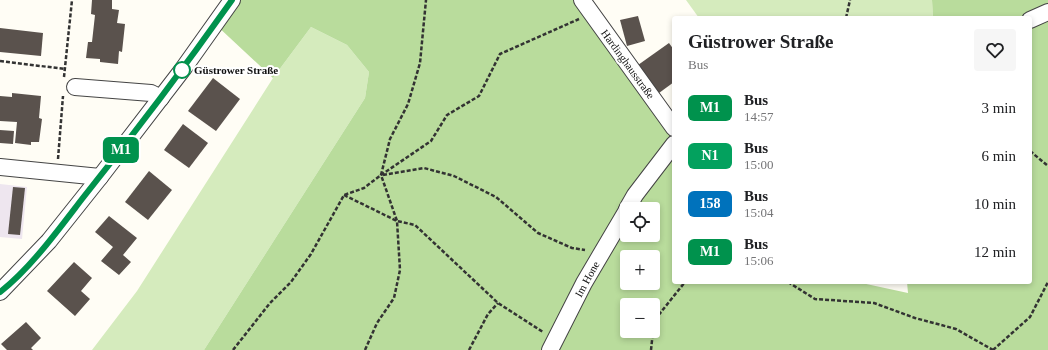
<!DOCTYPE html>
<html lang="en">
<head>
<meta charset="utf-8">
<style>
  body { margin:0; font-family:"Times New Roman",serif; background:#f6f6f6; color:#202124; height:100vh; display:flex; flex-direction:column; font-size:15px; white-space:nowrap }
  * { box-sizing:border-box; margin:0 }
  p { font-size:13px; color:#757577 }
  .icon { flex:none; width:22px; height:22px; fill:none; stroke:currentColor; stroke-width:2; stroke-linecap:round; stroke-linejoin:round }
  .map { position:relative; flex:1; overflow:hidden }
  .panel { position:absolute; left:672px; top:16px; width:360px; height:268px; display:flex; flex-direction:column; background:#fff; border-radius:4px; box-shadow:0 2px 6px #0003 }
  .panel>* { flex:none }
  .badge { padding:0 8px; border-radius:6px; font-size:14px; line-height:26px }
  .fabs { position:absolute; left:620px; top:202px; display:grid; gap:8px }
  .fabs a { display:grid; place-items:center; width:40px; height:40px; border-radius:4px; background:#fff; box-shadow:0 2px 6px #0003; font-size:20px }
  .map>.badge { position:absolute; translate:-50% -50%; box-shadow:0 0 0 2px #fff }
  .round { display:grid; place-items:center; flex:none; width:42px; height:42px; border-radius:4px; background:#f6f6f6 }
  .head { display:flex; align-items:center; justify-content:space-between; height:68px; padding:0 16px }
  h1 { font-size:19px; font-weight:600; line-height:30px }
  ul { padding:0; list-style:none }
  li { display:flex; align-items:center; gap:12px; height:48px; padding:0 16px }
  li div { flex:1 }
  li b { display:block; font-size:15px }
  li em { font-style:normal }
  li .badge { min-width:44px; font-weight:700; text-align:center }
  .map>svg:first-child { display:block }
  .industrial { fill:#eee6ef }
  .green { fill:#d5ebbd }
  .forest { fill:#b9dc9c; fill-rule:evenodd }
  .building { fill:#5a524d }
  .lines { fill:none; stroke-linecap:round; stroke-linejoin:round }
  .minor-casing { stroke:#444; stroke-width:18 }
  .path { stroke:#333; stroke-width:2.5; stroke-dasharray:4 2; stroke-linecap:butt }
  .minor { stroke:#fff; stroke-width:16 }
  .line-casing { stroke:#fff; stroke-width:9 }
  .line { stroke:#00924d; stroke-width:6 }
  .stop-dot { fill:#fff; stroke:#00924d; stroke-width:2 }
  .labels { text-anchor:middle; stroke-width:4; stroke-linejoin:round; paint-order:stroke }
  .street-label { font-size:11px; fill:#111; stroke:#fff }
  .stop-label { font-size:11px; font-weight:bold; fill:#111; stroke:#fff; text-anchor:start }
</style>
</head>
<body>
<div class="map">
<svg width="1048" height="350" viewBox="0 0 1048 350">
  <rect width="100%" height="100%" fill="#fffdf5"/>
  <polygon class="industrial" points="0,184 27,187 22,239 0,237"/>
  <g class="green">
    <polygon points="686,0 932,0 933,18 699,18"/>
    <polygon points="311,27 347,45 369,72 365,98 204,350 92,350 137,291 273,78"/>
  </g>
  <path class="forest" d="M 232,0 L 582,0 L 674,130 L 674,282 L 857,282 L 908,293 L 907,282 L 1030,282 L 1030,18 L 933,18 L 932,0 L 1048,0 L 1048,350 L 204,350 L 365,98 L 369,72 L 347,45 L 311,27 L 273,78 L 215,24 ZM 627,209 L 653,209 L 653,235 L 627,235 ZM 627,257 L 653,257 L 653,283 L 627,283 ZM 627,305 L 653,305 L 653,331 L 627,331 Z"/>
  <g class="building">
    <polygon points="92,0 112,0 112,9 119,10 117,23 125,24 122,52 119,51 118,64 100,62 100,59 86,58 88,42 92,42 95,15 91,14"/>
    <polygon points="638,16 645,41 627,46 620,20"/>
    <polygon points="0,28 43,33 41,56 0,52"/>
    <polygon points="669,43 674,50 674,82 659,93 638,65"/>
    <polygon points="213,78 240,99 216,131 188,111"/>
    <polygon points="12,93 41,96 39,118 42,119 39,142 31,142 31,145 15,143 17,122 0,121 0,96 12,97"/>
    <polygon points="183,124 208,143 189,168 164,150"/>
    <polygon points="0,130 14,131 13,144 0,143"/>
    <polygon points="149,171 172,190 148,220 125,202"/>
    <polygon points="13,187 25,188 20,235 8,234"/>
    <polygon points="109,216 137,238 123,255 131,262 119,275 101,261 113,247 95,232"/>
    <polygon points="74,262 92,278 81,291 90,299 75,316 47,291"/>
    <polygon points="26,322 41,338 31,348 33,350 7,350 1,344"/>
  </g>
  <g class="lines">
    <g class="minor-casing">
      <g id="minor">
        <polyline points="582,0 674,128"/>
        <polyline points="1030,20 1048,12"/>
        <polyline points="75,87 151,93 161,98"/>
        <polyline points="0,167 100,177"/>
        <polyline points="627,209 635,195 674,144"/>
        <polyline points="0,292 49,241 100,177 183,69 232,0"/>
        <polyline points="550,350 584,283 627,210"/>
      </g>
    </g>
    <g class="path">
      <polyline points="846,18 850,0"/>
      <polyline points="0,61 65,69"/>
      <polyline points="64,77 72,0"/>
      <polyline points="1030,151 1048,166"/>
      <polyline points="58,159 63,96"/>
      <polyline points="383,175 424,168 454,176 496,197 538,233 572,248 585,250"/>
      <polyline points="344,195 397,221 415,225 498,303 543,332"/>
      <polyline points="788,282 815,299 874,303 915,318 956,329 993,350"/>
      <polyline points="653,325 653,322 685,282"/>
      <polyline points="233,350 270,303 291,282 311,254 344,195 364,188 381,175 390,139 408,104 420,63 426,0"/>
      <polyline points="365,350 377,323 394,298 400,270 397,221 381,175 431,141 447,115 479,96 500,54 579,19"/>
      <polyline points="469,350 488,314 498,303"/>
      <polyline points="651,350 653,331"/>
      <polyline points="993,350 1030,317 1048,282"/>
    </g>
    <use href="#minor" class="minor"/>
  </g>
  <g class="lines">
    <g class="line-casing">
      <path id="line" d="M 0,292 C 30,269 59,229 82,199 C 134,134 184,68 232,0"/>
    </g>
    <use href="#line" class="line"/>
  </g>
  <circle class="stop-dot" cx="182" cy="70" r="8"/>
  <g class="labels">
    <g class="street-label">
      <text transform="translate(628 64) rotate(54)" y="4">Hardinghausstraße</text>
      <text transform="translate(587 279) rotate(-61)" y="4">Im Hone</text>
    </g>
    <g class="stop-label">
      <text x="194" y="74">Güstrower Straße</text>
    </g>
  </g>
</svg>
<div class="fabs">
<a><svg class="icon" aria-label="locate" viewBox="0 0 24 24"><circle cx="12" cy="12" r="6"/><path d="M12 2v4M12 18v4M2 12h4M18 12h4"/></svg></a>
<a>+</a>
<a>−</a>
</div>
<b class="badge" style="left:121px;top:150px;background:#00924d;color:#fff">M1</b>
<section class="panel">
<div class="head"><div><h1>Güstrower Straße</h1><p>Bus</p></div><a class="round"><svg class="icon" aria-label="heart" viewBox="0 0 24 24"><path d="M12 20l-8-8c-3-5 5-10 8-4 3-6 11-1 8 4z"/></svg></a></div>
<ul>
<li><span class="badge" style="background:#00924d;color:#fff">M1</span><div><b>Bus</b><p>14:57</p></div><em>3 min</em></li>
<li><span class="badge" style="background:#03a15e;color:#fff">N1</span><div><b>Bus</b><p>15:00</p></div><em>6 min</em></li>
<li><span class="badge" style="background:#0072bc;color:#fff">158</span><div><b>Bus</b><p>15:04</p></div><em>10 min</em></li>
<li><span class="badge" style="background:#00924d;color:#fff">M1</span><div><b>Bus</b><p>15:06</p></div><em>12 min</em></li>
</ul>
</section>
</div>
</body>
</html>
